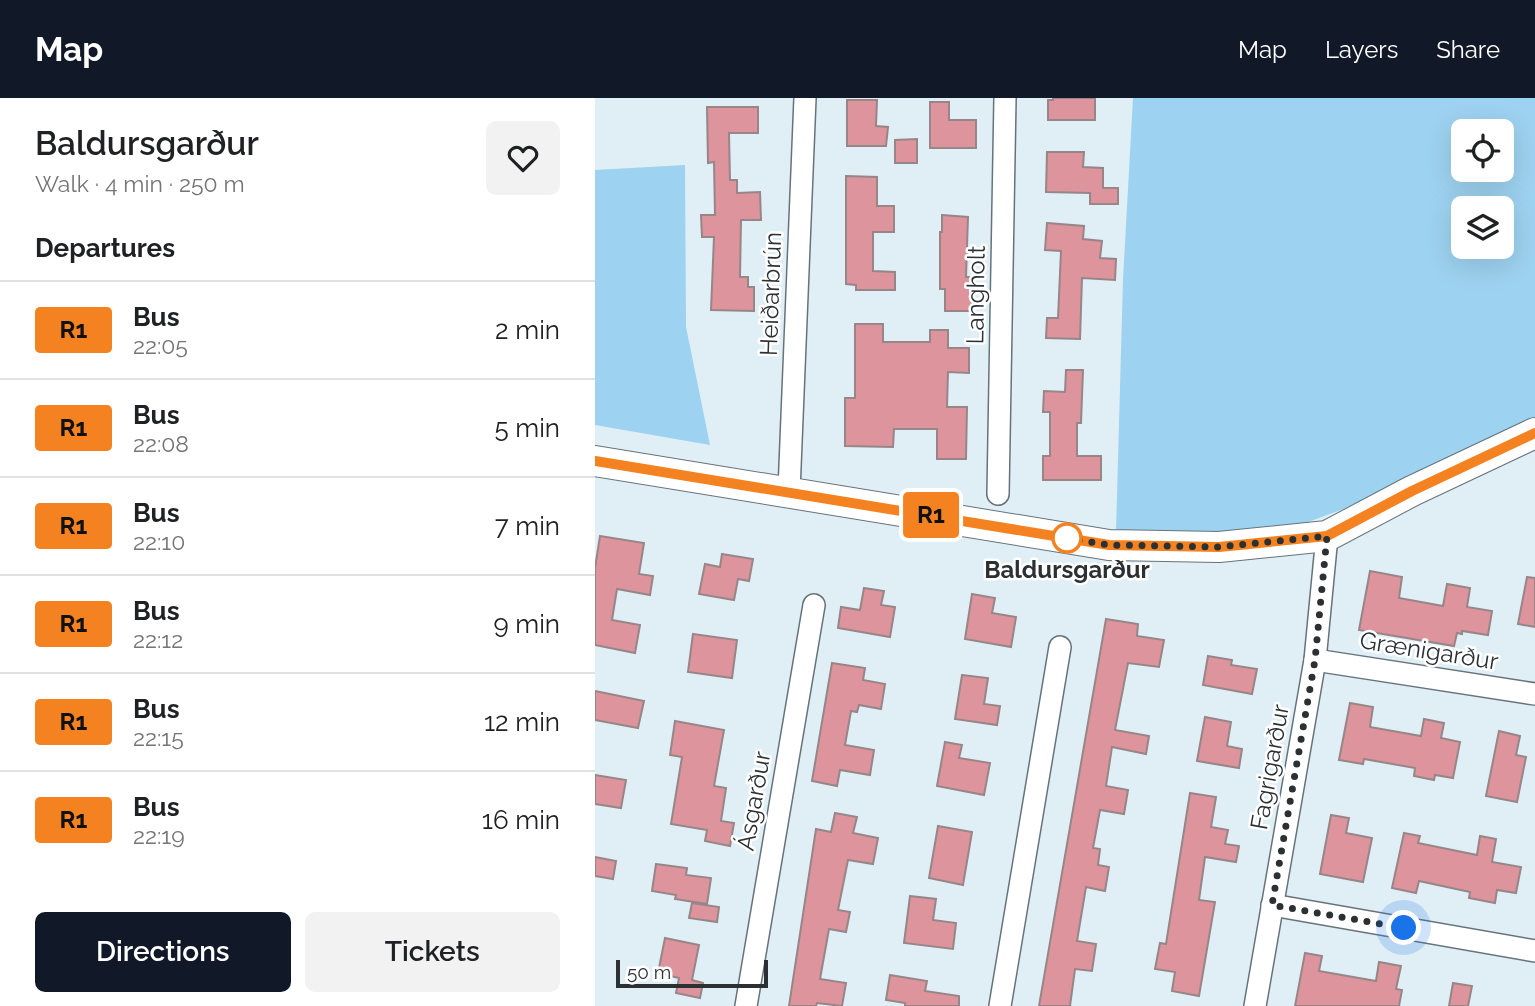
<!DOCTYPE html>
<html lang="en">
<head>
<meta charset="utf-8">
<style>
  body { margin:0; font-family:Raleway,sans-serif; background:#f2f2f2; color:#202124; height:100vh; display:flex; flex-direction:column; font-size:26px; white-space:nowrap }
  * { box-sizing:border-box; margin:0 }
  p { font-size:23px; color:#757577 }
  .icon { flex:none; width:38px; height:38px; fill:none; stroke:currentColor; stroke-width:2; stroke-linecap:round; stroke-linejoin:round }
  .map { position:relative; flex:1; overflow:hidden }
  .details { display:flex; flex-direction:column; background:#fff; width:595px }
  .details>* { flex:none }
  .badge { padding:0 14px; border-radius:5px; font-size:24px; line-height:46px }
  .controls { position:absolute; left:856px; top:21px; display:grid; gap:14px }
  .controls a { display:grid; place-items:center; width:63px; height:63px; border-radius:10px; background:#fff; box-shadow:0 7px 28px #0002; font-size:35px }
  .scale { position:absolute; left:21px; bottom:18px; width:152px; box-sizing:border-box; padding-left:7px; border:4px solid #2b3033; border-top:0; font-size:19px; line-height:24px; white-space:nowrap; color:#2b3033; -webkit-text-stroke:5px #fff; paint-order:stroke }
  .you { position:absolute; width:35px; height:35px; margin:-18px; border:5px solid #fff; border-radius:50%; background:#1a73e8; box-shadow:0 0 0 10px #1a73e833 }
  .map>.badge { position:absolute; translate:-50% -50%; box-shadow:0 0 0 4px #fff }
  h2 { padding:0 35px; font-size:26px; line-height:63px }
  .round { display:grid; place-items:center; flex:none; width:74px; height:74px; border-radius:10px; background:#f2f2f2 }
  .overview { display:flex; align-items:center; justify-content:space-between; height:119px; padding:0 35px }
  h1 { font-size:33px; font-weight:600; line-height:52px }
  .cta { display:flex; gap:14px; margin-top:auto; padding:14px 35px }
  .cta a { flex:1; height:80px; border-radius:10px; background:#111827; color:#fff; font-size:28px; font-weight:600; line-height:80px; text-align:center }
  .cta a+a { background:#f2f2f2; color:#202124 }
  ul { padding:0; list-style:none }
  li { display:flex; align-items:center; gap:21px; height:98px; padding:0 35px; border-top:2px solid #e0e0e0 }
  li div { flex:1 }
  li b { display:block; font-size:26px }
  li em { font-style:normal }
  li .badge { min-width:77px; font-weight:700; text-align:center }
  header { display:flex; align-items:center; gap:42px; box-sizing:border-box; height:98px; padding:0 35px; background:#111827; color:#fff }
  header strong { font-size:33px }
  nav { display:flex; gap:38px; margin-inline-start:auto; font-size:24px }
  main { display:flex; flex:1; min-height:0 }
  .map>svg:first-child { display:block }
  .green { fill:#9dd2f0; fill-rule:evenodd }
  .building { fill:#dd949d; stroke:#968688; stroke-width:2 }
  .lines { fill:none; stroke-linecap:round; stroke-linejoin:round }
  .street-casing { stroke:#66737a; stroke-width:24 }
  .secondary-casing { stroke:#66737a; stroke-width:32 }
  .street { stroke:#fff; stroke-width:21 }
  .secondary { stroke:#fff; stroke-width:30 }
  .line-casing { stroke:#fff; stroke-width:16 }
  .line { stroke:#f58220; stroke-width:10 }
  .walk { stroke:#2b3033; stroke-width:7; stroke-dasharray:0 12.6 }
  .stop-dot { fill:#fff; stroke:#f58220; stroke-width:3.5 }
  .labels { text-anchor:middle; stroke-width:5; stroke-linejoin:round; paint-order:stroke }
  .street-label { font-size:24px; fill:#2b3033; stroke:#fff }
  .stop-label { font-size:24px; font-weight:bold; fill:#2b3033; stroke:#fff }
</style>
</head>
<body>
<header>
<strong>Map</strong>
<nav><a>Map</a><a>Layers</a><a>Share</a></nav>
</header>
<main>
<section class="details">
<div class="overview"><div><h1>Baldursgarður</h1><p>Walk · 4 min · 250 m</p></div><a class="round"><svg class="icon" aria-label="heart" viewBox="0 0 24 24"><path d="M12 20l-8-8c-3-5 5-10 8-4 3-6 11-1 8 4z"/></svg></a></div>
<h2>Departures</h2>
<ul>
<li><span class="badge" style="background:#f58220;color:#111">R1</span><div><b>Bus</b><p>22:05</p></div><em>2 min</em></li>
<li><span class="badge" style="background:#f58220;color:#111">R1</span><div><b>Bus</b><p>22:08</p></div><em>5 min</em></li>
<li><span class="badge" style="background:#f58220;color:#111">R1</span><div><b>Bus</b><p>22:10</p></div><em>7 min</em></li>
<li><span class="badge" style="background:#f58220;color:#111">R1</span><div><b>Bus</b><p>22:12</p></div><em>9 min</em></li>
<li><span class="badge" style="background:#f58220;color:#111">R1</span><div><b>Bus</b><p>22:15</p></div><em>12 min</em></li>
<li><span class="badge" style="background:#f58220;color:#111">R1</span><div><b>Bus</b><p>22:19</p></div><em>16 min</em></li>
</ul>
<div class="cta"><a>Directions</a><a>Tickets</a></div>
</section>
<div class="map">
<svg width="940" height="908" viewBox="0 0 940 908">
  <rect width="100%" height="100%" fill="#e0eef6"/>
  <g class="green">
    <path d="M 538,0 L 940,0 L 940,321 L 754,409 L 683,435 L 521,434 L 528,182 ZM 868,33 L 906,33 L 906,72 L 868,72 ZM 868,110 L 906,110 L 906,149 L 868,149 Z"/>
    <polygon points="90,67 91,229 115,347 0,327 0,72"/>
  </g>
  <g class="building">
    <polygon points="458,0 500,0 500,22 453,22 453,2 458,2"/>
    <polygon points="252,2 282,2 281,28 293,29 291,48 252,48"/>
    <polygon points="335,4 354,4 354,22 381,22 381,50 335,50"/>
    <polygon points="112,9 163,9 163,35 134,35 135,82 142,82 142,95 165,94 166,122 146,122 145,179 153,179 153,189 159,189 159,213 116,212 119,139 107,139 106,117 120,117 119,64 113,65"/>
    <polygon points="322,41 322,65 300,65 300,42"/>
    <polygon points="452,54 489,54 488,69 508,70 508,90 523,90 523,106 495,106 495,95 451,94"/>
    <polygon points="251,78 282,79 282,108 299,108 299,134 278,134 278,173 300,174 300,192 261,192 261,187 251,186"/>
    <polygon points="347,117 373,119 371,179 379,179 379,213 350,213 350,191 345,191 345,134 347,134"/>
    <polygon points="452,125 489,128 488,141 507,143 505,160 521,161 520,182 487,180 485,241 451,240 452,220 463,220 466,153 450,152"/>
    <polygon points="260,226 288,226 288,244 335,244 335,232 353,232 353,250 374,250 374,275 353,274 352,309 372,309 371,361 342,361 342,331 299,331 298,349 250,348 250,300 260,300"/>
    <polygon points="471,272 488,272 486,325 482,325 482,358 506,358 506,382 448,382 448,358 455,358 455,314 448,314 449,293 470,294"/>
    <polygon points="5,438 49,445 44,476 58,478 55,497 22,491 17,522 45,527 40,555 0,547 0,470"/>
    <polygon points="127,456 158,461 154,483 143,481 139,502 104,496 110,466 125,469"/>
    <polygon points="775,473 807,479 804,500 848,508 852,486 875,490 872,509 897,513 893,537 867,533 867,536 862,535 859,548 764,532"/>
    <polygon points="932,479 940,480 940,529 923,526"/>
    <polygon points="269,490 289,493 286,507 300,509 295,539 243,530 246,509 265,512"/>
    <polygon points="377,496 400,500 397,515 421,519 416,549 370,541"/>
    <polygon points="511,521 543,526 542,538 569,542 564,569 533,565 520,632 554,638 551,656 517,649 511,688 533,692 529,716 505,712 498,750 505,751 503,767 514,769 510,793 491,789 482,843 501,846 497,873 480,871 475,908 444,908"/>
    <polygon points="98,536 142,542 137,580 93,574"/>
    <polygon points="613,558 637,562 636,567 662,571 657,596 608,587"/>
    <polygon points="237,565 270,570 268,582 290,586 286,611 264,607 262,614 256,613 250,647 279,652 275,677 245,672 242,688 217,683"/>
    <polygon points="367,577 393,580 389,606 405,608 402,627 360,621"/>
    <polygon points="0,593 49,603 43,630 0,622"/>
    <polygon points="755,605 778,609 775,629 826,638 829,621 849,625 846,640 865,644 858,680 840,677 839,682 819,678 820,670 769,661 768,666 744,662"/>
    <polygon points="610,619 636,624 632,648 647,651 644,670 602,663"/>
    <polygon points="80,623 129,632 119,688 131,690 126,723 139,725 135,748 110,743 112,732 76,726 87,659 75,657"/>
    <polygon points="904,633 925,638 921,657 931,659 922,704 891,698"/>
    <polygon points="350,644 367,647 364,660 395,665 389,697 342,688"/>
    <polygon points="0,677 31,682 26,710 0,706"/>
    <polygon points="595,695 621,699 616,729 633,732 630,746 644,748 641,764 610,759 604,802 620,804 604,898 577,893 580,874 560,871 565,845 571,846"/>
    <polygon points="240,715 262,719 258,735 283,740 278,766 253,762 243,812 255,814 251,834 234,831 225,881 251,885 247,908 222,905 221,908 194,908 221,731 236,734"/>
    <polygon points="736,717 754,720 751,735 777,740 768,784 725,776"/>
    <polygon points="343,728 377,734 368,787 334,780"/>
    <polygon points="809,735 825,738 823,745 882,757 885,738 901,741 897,764 926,769 921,795 902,792 900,805 874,800 875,794 824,783 821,795 797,790"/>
    <polygon points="0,759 21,763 18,781 0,778"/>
    <polygon points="61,766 92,770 91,777 116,780 112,806 80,801 81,797 57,793"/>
    <polygon points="315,798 341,801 338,822 361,825 358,851 309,845"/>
    <polygon points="97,805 124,809 122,824 94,820"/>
    <polygon points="70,840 104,847 97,882 108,885 105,900 81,895 84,880 63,875"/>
    <polygon points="710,855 727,858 724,873 781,883 784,864 806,868 801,891 807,892 804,908 700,908"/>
    <polygon points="295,877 332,883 330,893 364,898 364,908 310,908 310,905 291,902"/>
    <polygon points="858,885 877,888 873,908 854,908"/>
  </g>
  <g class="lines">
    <g class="street-casing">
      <g id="street">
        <polyline points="194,393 210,0"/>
        <polyline points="403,396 410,0"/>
        <polyline points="720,562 940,596"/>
        <polyline points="677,807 940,853"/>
        <polyline points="151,908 219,507"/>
        <polyline points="405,908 465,549"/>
        <polyline points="660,908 720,562 732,438"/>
      </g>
    </g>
    <g class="secondary-casing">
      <polyline id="secondary" points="0,363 514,447 624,449 732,438 817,393 940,335"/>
    </g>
    <use href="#street" class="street"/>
    <use href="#secondary" class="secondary"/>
  </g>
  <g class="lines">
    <g class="line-casing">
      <polyline id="line" points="0,363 514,447 624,449 732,438 817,393 940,335"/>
    </g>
    <use href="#line" class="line"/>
    <polyline class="walk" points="472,440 514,447 624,449 732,438 720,562 677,807 809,830"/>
  </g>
  <circle class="stop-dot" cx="472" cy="440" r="14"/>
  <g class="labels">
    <g class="street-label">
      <text transform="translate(176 196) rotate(-88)" y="8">Heiðarbrún</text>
      <text transform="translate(381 197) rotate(-89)" y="8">Langholt</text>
      <text transform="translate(834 553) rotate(9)" y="8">Grænigarður</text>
      <text transform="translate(675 669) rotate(-80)" y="8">Fagrigarður</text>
      <text transform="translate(159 703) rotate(-80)" y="8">Ásgarður</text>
    </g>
    <g class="stop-label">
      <text x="472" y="480">Baldursgarður</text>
    </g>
  </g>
</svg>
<div class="controls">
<a><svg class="icon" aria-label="locate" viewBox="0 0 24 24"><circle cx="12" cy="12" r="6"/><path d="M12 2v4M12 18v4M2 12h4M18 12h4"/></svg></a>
<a><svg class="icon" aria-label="layers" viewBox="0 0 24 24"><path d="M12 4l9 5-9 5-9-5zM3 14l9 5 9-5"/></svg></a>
</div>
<div class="scale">50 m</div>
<div class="you" style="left:809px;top:830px"></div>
<b class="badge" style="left:336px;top:417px;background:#f58220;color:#111">R1</b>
</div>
</main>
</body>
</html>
